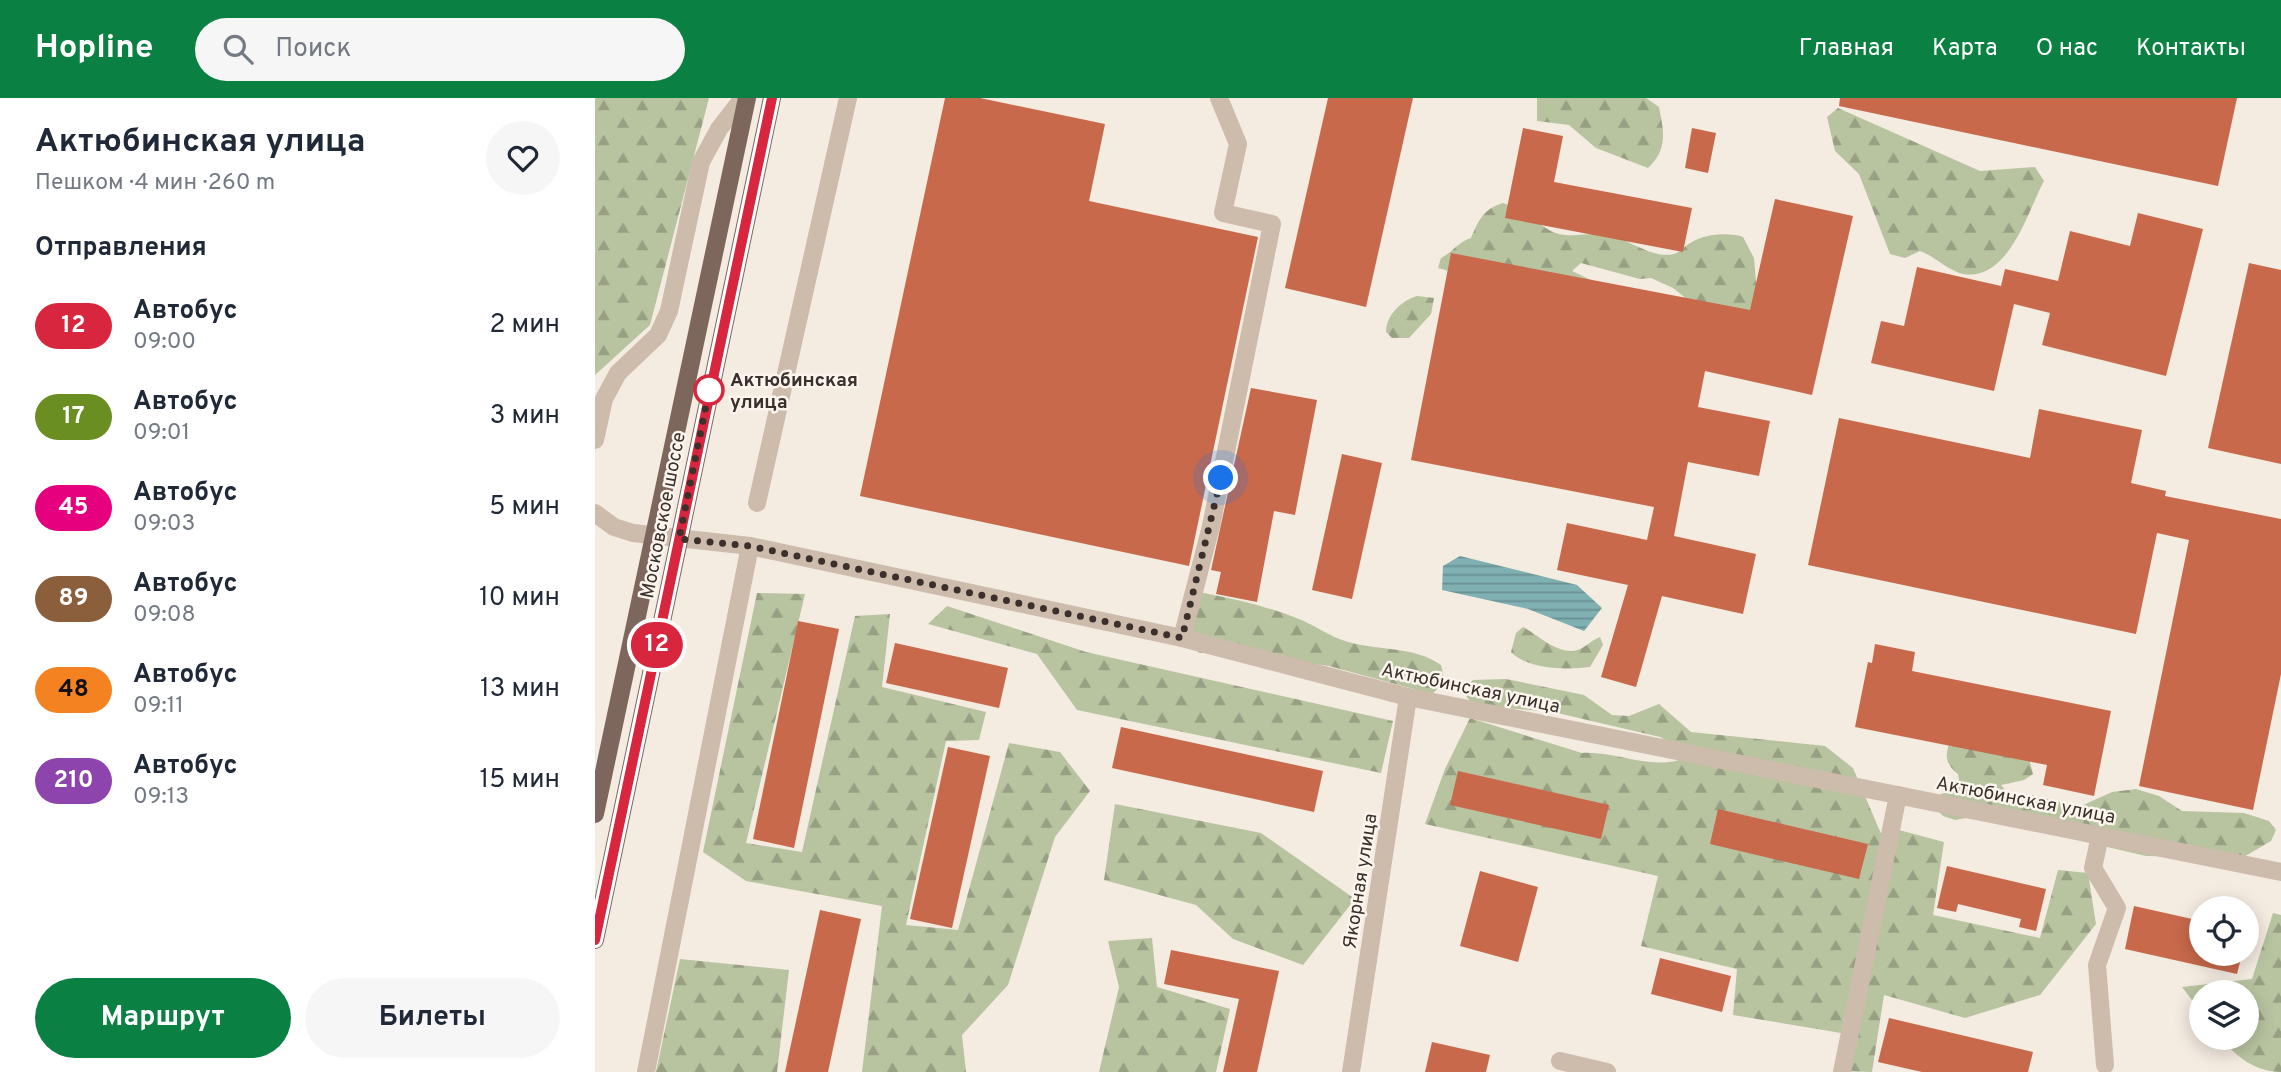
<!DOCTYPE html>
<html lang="ru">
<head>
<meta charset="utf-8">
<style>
  body { margin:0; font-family:Overpass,sans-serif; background:#f6f6f7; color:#1f2937; height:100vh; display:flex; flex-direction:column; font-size:26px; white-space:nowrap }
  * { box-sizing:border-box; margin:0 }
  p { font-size:23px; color:#747a83 }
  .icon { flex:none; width:38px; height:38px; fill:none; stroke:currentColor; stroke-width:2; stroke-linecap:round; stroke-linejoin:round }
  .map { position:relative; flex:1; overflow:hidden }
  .sheet { display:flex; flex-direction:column; background:#fff; width:595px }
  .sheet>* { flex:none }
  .badge { padding:0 14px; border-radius:23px; font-size:24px; line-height:46px }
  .buttons { position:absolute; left:1594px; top:798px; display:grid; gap:14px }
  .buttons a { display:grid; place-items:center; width:70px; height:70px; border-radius:50%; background:#fff; box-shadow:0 4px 18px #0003; font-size:35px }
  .you { position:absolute; width:35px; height:35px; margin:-18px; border:5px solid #fff; border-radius:50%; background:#1a73e8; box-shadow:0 0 0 10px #1a73e833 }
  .map>.badge { position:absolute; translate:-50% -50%; box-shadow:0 0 0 4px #fff }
  h2 { padding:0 35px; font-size:26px; line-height:63px }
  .round { display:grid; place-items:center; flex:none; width:74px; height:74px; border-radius:37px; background:#f6f6f7 }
  .summary { display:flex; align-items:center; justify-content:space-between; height:119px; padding:0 35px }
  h1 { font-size:33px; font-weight:700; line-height:52px }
  .cta { display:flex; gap:14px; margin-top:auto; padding:14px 35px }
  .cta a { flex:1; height:80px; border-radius:42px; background:#0b8043; color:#fff; font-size:28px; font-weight:700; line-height:80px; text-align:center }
  .cta a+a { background:#f6f6f7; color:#1f2937 }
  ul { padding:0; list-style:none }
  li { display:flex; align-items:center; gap:21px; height:91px; padding:0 35px }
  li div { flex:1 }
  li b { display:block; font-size:26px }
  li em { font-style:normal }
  li .badge { min-width:77px; font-weight:700; text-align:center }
  header { display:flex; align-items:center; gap:42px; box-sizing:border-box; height:98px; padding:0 35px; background:#0b8043; color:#fff }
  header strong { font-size:33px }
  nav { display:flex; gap:38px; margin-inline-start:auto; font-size:24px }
  .search { width:490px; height:63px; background:#f6f6f7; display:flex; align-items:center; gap:18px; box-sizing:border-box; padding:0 24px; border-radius:38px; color:#747a83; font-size:26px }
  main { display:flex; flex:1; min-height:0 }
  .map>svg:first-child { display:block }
  .forest { fill:url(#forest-firs) }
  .water { fill:url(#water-rules) }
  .building { fill:#c8694b }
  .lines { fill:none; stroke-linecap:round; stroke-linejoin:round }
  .minor { stroke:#cdbbac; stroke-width:18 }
  .major { stroke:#7d675c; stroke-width:18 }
  .line-casing { stroke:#fff; stroke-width:16 }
  .line { stroke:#d7263d; stroke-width:10 }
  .walk { stroke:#3b302b; stroke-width:7; stroke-dasharray:0 12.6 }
  .stop-dot { fill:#fff; stroke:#d7263d; stroke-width:3.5 }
  .labels { text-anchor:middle; stroke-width:5; stroke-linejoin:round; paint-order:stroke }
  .stop-label { font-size:19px; font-weight:bold; fill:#3b302b; stroke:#fbf5ee; text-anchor:start }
  .street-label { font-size:19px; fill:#3b302b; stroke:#fbf5ee }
</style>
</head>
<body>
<header>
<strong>Hopline</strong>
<div class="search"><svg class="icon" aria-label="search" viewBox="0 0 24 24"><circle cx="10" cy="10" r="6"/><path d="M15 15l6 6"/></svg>Поиск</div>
<nav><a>Главная</a><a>Карта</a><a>О нас</a><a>Контакты</a></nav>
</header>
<main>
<section class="sheet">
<div class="summary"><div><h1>Актюбинская улица</h1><p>Пешком · 4 мин · 260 m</p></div><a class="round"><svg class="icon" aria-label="heart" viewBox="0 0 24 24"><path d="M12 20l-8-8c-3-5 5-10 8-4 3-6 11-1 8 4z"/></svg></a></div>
<h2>Отправления</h2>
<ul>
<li><span class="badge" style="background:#d7263d;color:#fff">12</span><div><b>Автобус</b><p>09:00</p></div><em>2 мин</em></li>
<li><span class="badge" style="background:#6b8e23;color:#fff">17</span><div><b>Автобус</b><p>09:01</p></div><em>3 мин</em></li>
<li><span class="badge" style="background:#e6007e;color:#fff">45</span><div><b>Автобус</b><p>09:03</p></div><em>5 мин</em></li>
<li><span class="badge" style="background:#8b5e3c;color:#fff">89</span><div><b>Автобус</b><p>09:08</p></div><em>10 мин</em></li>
<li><span class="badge" style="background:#f58220;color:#111">48</span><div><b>Автобус</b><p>09:11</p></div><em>13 мин</em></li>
<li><span class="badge" style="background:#8e44ad;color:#fff">210</span><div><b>Автобус</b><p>09:13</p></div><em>15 мин</em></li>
</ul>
<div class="cta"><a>Маршрут</a><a>Билеты</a></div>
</section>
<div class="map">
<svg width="1686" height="974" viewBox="0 0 1686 974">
  <defs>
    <pattern id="forest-firs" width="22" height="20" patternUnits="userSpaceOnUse" patternTransform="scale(1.75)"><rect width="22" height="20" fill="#b8c4a0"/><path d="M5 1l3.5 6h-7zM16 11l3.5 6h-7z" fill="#97a083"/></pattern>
    <pattern id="water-rules" width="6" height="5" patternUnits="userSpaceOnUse" patternTransform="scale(1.75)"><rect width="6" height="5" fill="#7fb0b2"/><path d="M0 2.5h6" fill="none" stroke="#699091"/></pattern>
  </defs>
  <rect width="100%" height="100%" fill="#f4ebe1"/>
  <g class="forest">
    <polygon points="0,0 114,0 55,227 0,277"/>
    <path d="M 942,0 L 1051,0 L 1064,9 C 1069,34 1073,51 1053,70 L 1001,50 L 974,27 L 942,23 Z"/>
    <path d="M 1243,10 L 1385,73 L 1440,69 L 1449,83 C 1433,112 1414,184 1368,176 C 1352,172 1341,159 1325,153 L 1310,160 L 1295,156 L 1264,76 L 1240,53 L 1232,19 Z"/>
    <path d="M 908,105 C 931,112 948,132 964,136 C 980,140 999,133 1018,138 C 1035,143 1059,161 1079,156 C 1085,154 1091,147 1097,144 C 1109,136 1135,134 1148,139 L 1159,160 L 1164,219 L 1097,205 L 1078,190 L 1056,180 L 1045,181 L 986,165 L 977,173 L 998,183 L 868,177 L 843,170 L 846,160 C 858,154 863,144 876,140 C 884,122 888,111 908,105 Z"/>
    <path d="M 822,198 L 839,200 L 836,216 L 814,240 L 797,240 L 791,234 C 791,217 806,203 822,198 Z"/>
    <polygon points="162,495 210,496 151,745 207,754 260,518 295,516 287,589 391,614 384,642 351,643 311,827 363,832 414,645 465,654 495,693 460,739 413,887 367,937 371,974 267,974 287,808 151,783 108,754"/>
    <path d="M 609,495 C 641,501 674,509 704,521 C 721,528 735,539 753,544 C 785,553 819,548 846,567 C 850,580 848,587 837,596 L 734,568 L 616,552 L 605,555 L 594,548 L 598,497 Z"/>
    <polygon points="352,508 491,554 798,623 786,675 482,612 442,556 333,526"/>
    <path d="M 928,529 C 943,537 966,560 985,551 C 992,548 997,542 1005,539 L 1008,547 L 995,569 C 972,572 934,572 916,554 L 921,535 Z"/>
    <path d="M 911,581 L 989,597 L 1017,617 L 1034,618 L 1064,606 L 1096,634 L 1230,648 L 1258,670 L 1287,738 L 1246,935 L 1138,917 L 1142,871 L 1046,848 L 1063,778 L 830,726 L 850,671 L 875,620 L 987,655 C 1020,653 1052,671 1084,662 L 1080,647 L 1065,639 L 958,614 L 878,607 L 868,594 L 878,582 Z"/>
    <path d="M 1355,644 L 1418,647 L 1435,664 L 1438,676 L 1429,682 L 1406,687 L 1413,695 L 1437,697 L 1484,709 L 1517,694 L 1541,691 L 1564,698 L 1587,713 L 1649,715 L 1674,723 L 1681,732 L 1676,743 L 1647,760 L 1551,758 L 1409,725 L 1371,720 L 1360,722 L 1348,718 L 1340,710 L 1342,698 L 1365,688 L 1363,676 C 1351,666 1349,659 1355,644 Z"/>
    <polygon points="520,706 666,735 760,801 708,867 638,841 601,807 509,782"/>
    <polygon points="1304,732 1349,744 1338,817 1445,840 1463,772 1493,775 1501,826 1445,897 1370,920 1289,897 1277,974 1251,973"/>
    <path d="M 1678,815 L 1686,817 L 1686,974 C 1661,974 1641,959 1626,940 L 1652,940 L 1652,894 L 1606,894 L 1606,914 L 1587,889 L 1657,881 Z"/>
    <polygon points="557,840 562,889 635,911 621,974 504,974 524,889 513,843"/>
    <polygon points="85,861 194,872 182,974 61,974"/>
  </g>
  <polygon class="water" points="865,458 982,487 1007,510 989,533 933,511 847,492 848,468"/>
  <g class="building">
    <polygon points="350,0 385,0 510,26 494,103 663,139 594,468 265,398"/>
    <polygon points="733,0 818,0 771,209 690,190"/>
    <polygon points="1245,0 1642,0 1623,88 1244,8"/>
    <polygon points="928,30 968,38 959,84 1097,110 1088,154 910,120"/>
    <polygon points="1097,30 1121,35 1113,75 1090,70"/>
    <polygon points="1180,101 1258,118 1217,297 1110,273 1103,309 1175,323 1164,378 1093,364 1079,438 1161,456 1148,516 1067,498 1041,589 1006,579 1033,487 962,472 972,425 1052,442 1059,409 816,362 856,155 1155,212"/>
    <polygon points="1543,115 1608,131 1571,278 1447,247 1455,215 1419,206 1399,293 1276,265 1286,223 1309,228 1322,169 1406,188 1410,171 1463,183 1475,133 1535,148"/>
    <polygon points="1654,165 1686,172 1686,366 1613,350"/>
    <polygon points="656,290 722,302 700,417 679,413 662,504 621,496 626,474 616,472"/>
    <polygon points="1444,311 1547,332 1536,385 1571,393 1570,398 1686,421 1686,576 1658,712 1544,688 1594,442 1562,435 1541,536 1213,467 1244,320 1435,360"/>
    <polygon points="747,356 787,365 757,501 717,492"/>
    <polygon points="203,523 244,531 199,750 158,741"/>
    <polygon points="300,545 413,570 404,610 291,585"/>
    <polygon points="1280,546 1320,554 1317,573 1516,613 1499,698 1448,687 1452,667 1260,629 1273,564 1277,565"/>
    <polygon points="526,629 728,673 719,714 517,670"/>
    <polygon points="353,649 395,658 357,830 315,821"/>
    <polygon points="863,673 1014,707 1006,741 855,707"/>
    <polygon points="1123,711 1273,746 1264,781 1115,746"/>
    <polygon points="1352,768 1451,791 1441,833 1424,829 1426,821 1363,806 1361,814 1342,810"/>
    <polygon points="885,773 943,789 923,864 865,848"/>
    <polygon points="1539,808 1606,823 1606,856 1647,856 1642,876 1530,851"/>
    <polygon points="225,812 266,821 233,974 190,974"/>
    <polygon points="576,852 684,873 662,974 628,974 644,901 569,886"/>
    <polygon points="1065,860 1136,878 1127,914 1056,896"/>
    <polygon points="1294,920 1438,954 1433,974 1327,974 1283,964"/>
    <polygon points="837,944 895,957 891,974 830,974"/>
  </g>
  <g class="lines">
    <g class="minor">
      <polyline points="0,342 9,301 23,275 63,237 74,213 106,64 124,31 148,0"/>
      <polyline points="162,405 253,0"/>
      <polyline points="0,415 19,429 38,435 155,448 587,540 813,599 1686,774"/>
      <polyline points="587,540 616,428 677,126 628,115 643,46 624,0"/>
      <polyline points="1505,738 1498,770 1522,810 1502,867 1510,967"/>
      <polyline points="965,963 1012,974"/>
      <polyline points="51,974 155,448"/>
      <polyline points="756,974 813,599"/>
      <polyline points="1247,974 1303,697"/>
    </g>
    <g class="major">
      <polyline points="0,716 152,0"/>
      <polyline points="0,842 177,0"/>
    </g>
  </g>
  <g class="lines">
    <g class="line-casing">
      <polyline id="line" points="0,842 177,0"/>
    </g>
    <use href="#line" class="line"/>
    <polyline class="walk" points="114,292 116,283 84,441 155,448 587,540 626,380"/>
  </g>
  <circle class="stop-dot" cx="114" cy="292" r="14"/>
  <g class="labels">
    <g class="stop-label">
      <text x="135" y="288">Актюбинская<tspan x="135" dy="22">улица</tspan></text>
    </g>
    <g class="street-label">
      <text transform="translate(67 417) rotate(-79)" y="7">Московское шоссе</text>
      <text transform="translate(876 589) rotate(12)" y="7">Актюбинская улица</text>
      <text transform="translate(1431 701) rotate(11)" y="7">Актюбинская улица</text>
      <text transform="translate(764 783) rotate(-81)" y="7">Якорная улица</text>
    </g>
  </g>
</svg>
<div class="buttons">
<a><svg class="icon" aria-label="locate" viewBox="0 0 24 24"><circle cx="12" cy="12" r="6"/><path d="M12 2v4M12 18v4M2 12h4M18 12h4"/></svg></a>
<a><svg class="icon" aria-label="layers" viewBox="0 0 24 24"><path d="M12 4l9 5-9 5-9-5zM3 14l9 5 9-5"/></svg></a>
</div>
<div class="you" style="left:626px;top:380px"></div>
<b class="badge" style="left:62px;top:547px;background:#d7263d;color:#fff">12</b>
</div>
</main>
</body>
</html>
